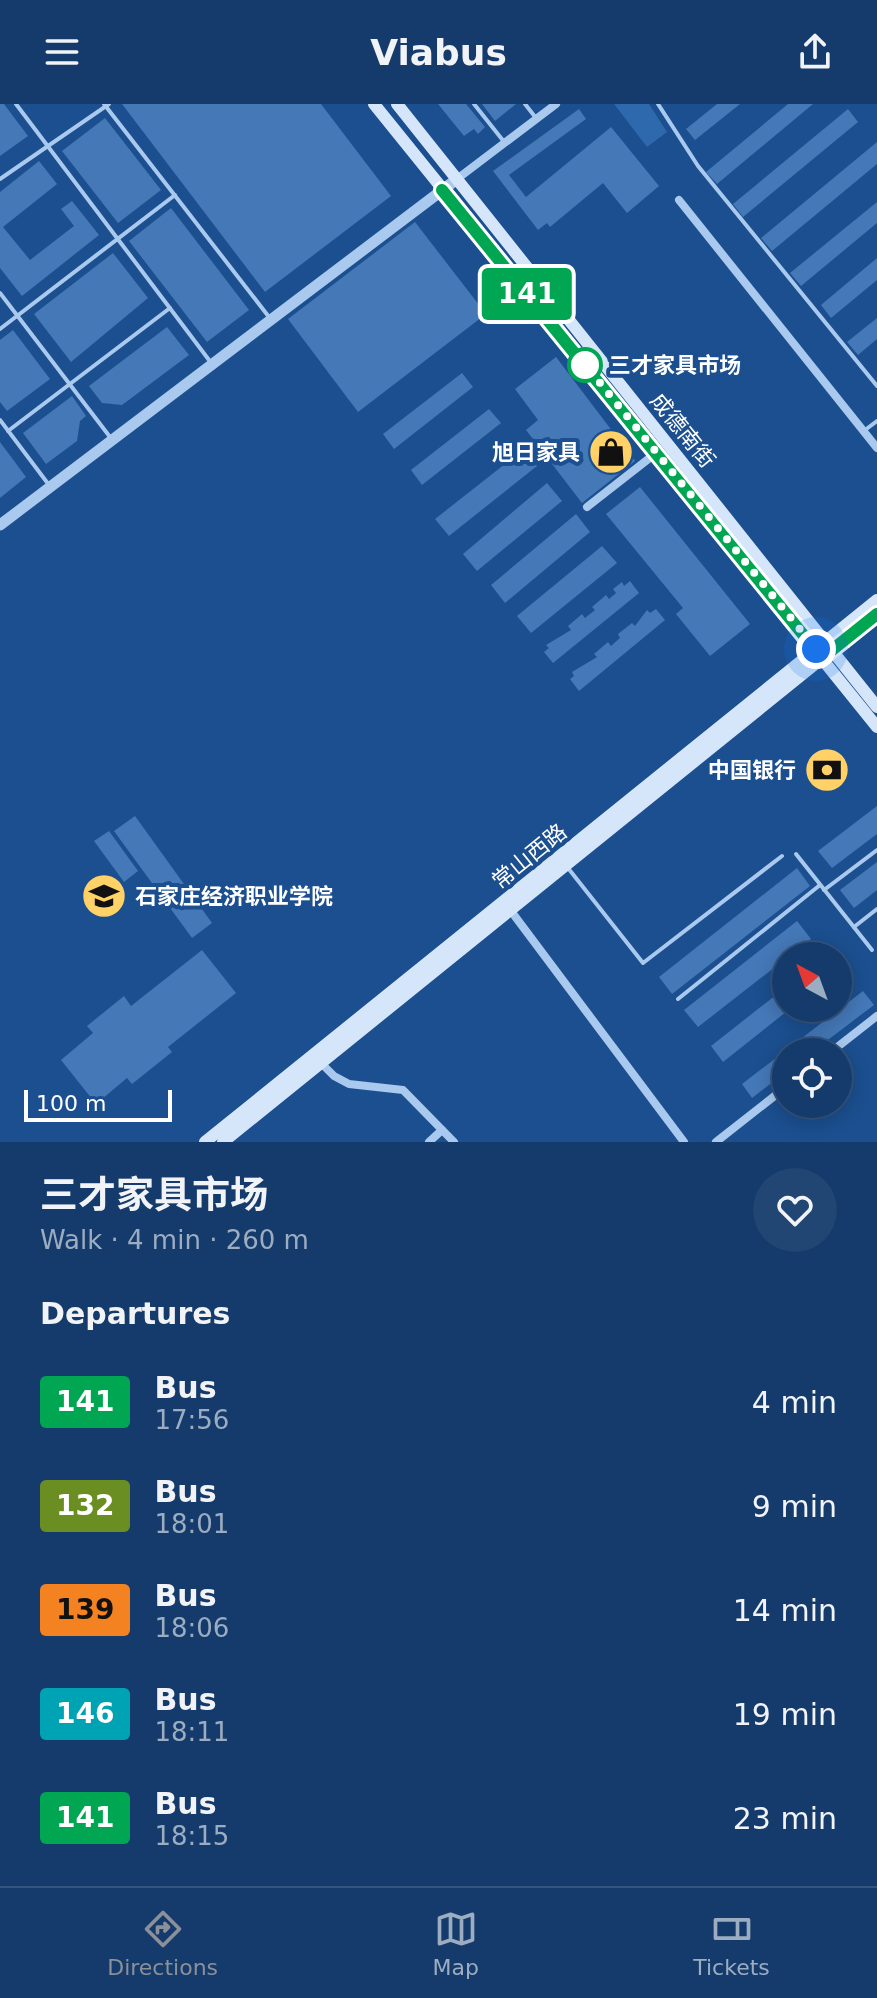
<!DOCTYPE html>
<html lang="en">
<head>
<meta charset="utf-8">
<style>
  body { margin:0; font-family:"DejaVu Sans","Noto Sans SC",sans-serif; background:#214673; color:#f1f3f6; height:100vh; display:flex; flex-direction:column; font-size:30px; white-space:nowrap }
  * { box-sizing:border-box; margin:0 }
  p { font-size:26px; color:#9dadc1 }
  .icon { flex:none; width:44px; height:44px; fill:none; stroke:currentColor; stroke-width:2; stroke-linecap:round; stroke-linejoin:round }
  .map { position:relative; height:1038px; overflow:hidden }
  .sheet { display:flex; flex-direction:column; background:#143b6b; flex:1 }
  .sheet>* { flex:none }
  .badge { padding:0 16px; border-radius:6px; font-size:28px; line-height:52px }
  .needle { width:52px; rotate:319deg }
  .buttons { position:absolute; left:772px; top:838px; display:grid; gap:16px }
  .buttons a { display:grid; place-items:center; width:80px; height:80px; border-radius:50%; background:#143b6b; box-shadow:0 4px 20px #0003,0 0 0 2px #33557e; font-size:40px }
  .scale { position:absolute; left:24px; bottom:20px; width:148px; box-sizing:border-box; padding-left:8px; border:4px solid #fff; border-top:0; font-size:22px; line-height:28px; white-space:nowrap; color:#fff; -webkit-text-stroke:6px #1b4f8f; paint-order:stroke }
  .you { position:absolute; width:40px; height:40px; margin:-20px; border:6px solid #fff; border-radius:50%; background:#1a73e8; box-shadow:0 0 0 12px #1a73e833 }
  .map>.badge { position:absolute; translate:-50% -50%; box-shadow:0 0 0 4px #fff }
  h2 { padding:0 40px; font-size:30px; line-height:72px }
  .round { display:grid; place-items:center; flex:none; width:84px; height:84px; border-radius:42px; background:#214673 }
  .head { display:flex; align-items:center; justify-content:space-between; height:136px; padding:0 40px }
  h1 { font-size:38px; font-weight:700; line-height:60px }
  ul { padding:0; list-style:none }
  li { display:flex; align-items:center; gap:24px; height:104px; padding:0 40px }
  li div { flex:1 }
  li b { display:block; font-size:30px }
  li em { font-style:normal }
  li .badge { min-width:88px; font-weight:700; text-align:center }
  header { display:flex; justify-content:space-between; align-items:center; height:104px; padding:0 40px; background:#143b6b; font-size:36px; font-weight:700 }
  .tabs { display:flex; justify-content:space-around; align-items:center; height:112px; border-top:2px solid #33557e; background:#143b6b; font-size:22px; color:#9dadc1 }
  .tabs a { display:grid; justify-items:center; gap:4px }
  .tabs .active { color:#8c9099 }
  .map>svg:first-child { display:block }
  .green { fill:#2e69ad }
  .building { fill:#4478b7 }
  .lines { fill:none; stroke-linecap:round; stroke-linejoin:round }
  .service { stroke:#a9c9ee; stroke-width:4 }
  .minor { stroke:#a9c9ee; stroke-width:8 }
  .tertiary { stroke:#a9c9ee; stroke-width:11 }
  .secondary { stroke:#d6e6fa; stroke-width:12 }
  .line-casing { stroke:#fff; stroke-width:18 }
  .line { stroke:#00a651; stroke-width:12 }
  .walk { stroke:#fff; stroke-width:8; stroke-dasharray:0 14.4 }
  .stop-dot { fill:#fff; stroke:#00a651; stroke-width:4 }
  .labels { text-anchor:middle; stroke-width:8; stroke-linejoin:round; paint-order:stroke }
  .stop-label { font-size:22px; font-weight:bold; fill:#fff; stroke:#1b4f8f; text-anchor:start }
  .street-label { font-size:22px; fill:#fff; stroke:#1b4f8f }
  .poi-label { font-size:22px; font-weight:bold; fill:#fff; stroke:#1b4f8f; text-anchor:end }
</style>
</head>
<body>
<header><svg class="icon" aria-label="menu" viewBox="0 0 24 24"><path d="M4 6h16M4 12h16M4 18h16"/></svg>Viabus<svg class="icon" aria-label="share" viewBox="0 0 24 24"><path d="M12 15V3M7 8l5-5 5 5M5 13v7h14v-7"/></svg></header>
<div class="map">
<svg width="877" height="1038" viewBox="0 0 877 1038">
  <rect width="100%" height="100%" fill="#1b4f8f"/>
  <polygon class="green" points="614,0 649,0 667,28 647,43"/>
  <g class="building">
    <polygon points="0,0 4,0 28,32 0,52"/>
    <polygon points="122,0 321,0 391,92 265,188"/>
    <polygon points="438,0 466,0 485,23 478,30 474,25 464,32"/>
    <polygon points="482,0 516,0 495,17"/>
    <polygon points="717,0 740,0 695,36 686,25"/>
    <polygon points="788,0 813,0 717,80 706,68"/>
    <polygon points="579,5 586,15 509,71 526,93 611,23 659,82 627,109 603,79 550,123 547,119 538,126 493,67"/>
    <polygon points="848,5 858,18 743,113 733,100"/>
    <polygon points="105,14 161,86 118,119 62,47"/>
    <polygon points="877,38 877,60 772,147 761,134"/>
    <polygon points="39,57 57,80 3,123 30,156 74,122 61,105 72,97 99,131 22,192 0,164 0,88"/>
    <polygon points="877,98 877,119 801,182 790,169"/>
    <polygon points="171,104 249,206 207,238 129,137"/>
    <polygon points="415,118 486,210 358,308 288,215"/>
    <polygon points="113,149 148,194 71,258 34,210"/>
    <polygon points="877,154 877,176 831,214 821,201"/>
    <polygon points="877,214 877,235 858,251 847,238"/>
    <polygon points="167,223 189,251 122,301 102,299 89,282"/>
    <polygon points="13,226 50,275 7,307 0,298 0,236"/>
    <polygon points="556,253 635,357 582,399 526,326 538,316 515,285"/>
    <polygon points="462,269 473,283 394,345 383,330"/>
    <polygon points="72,292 86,312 80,317 77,337 46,360 23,329"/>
    <polygon points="489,305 501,319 422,381 411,366"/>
    <polygon points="0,338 26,373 0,394"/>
    <polygon points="524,345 537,362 449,432 435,415"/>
    <polygon points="547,379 562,397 477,467 463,450"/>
    <polygon points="640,383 750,520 710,552 676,510 683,504 606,410"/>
    <polygon points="576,410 590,428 505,499 491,481"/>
    <polygon points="602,442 617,459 531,529 517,512"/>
    <polygon points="630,477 639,489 553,559 544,548 549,544 546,541 571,526 568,522 582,510 585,514 595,506 592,503 606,491 609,495 616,489 613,485 622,478 624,482"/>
    <polygon points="656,505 665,516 579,587 570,575 574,572 572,568 597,553 594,550 608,538 611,542 620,534 618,530 632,519 635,522 647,506 650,509"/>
    <polygon points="877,702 877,730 832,764 818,747"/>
    <polygon points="135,712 212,819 192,834 114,727"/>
    <polygon points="109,727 138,767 124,778 94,737"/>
    <polygon points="877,758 877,786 854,804 840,786"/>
    <polygon points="797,764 810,782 672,890 659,873"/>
    <polygon points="797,817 811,835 698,923 684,906"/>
    <polygon points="202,846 236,889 168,943 172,948 132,980 127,974 96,1000 61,956 93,929 87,922 124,892 131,902"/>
    <polygon points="786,883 786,904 791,904 723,958 711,942"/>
    <polygon points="863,887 874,901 812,948 786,948 786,968 752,994 742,980"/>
  </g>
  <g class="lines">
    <g class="service">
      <polyline points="16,0 212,260"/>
      <polyline points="104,0 269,213"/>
      <polyline points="474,0 505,39"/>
      <polyline points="525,0 536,14"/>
      <polyline points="658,0 698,62 877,282"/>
      <polyline points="0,75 109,0"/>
      <polyline points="0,189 110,333"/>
      <polyline points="0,225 175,91"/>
      <polyline points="0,316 49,381"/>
      <polyline points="865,326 877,317"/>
      <polyline points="8,327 170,204"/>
      <polyline points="796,750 872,846"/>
      <polyline points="568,764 643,859 782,752"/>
      <polyline points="824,786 877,746"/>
      <polyline points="854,823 877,805"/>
      <polyline points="678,895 820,781"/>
    </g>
    <g class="minor">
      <polyline points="457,75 556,0"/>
      <polyline points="679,96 877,344"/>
      <polyline points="587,403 656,349"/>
      <polyline points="511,807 684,1038"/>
      <polyline points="831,948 877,912"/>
      <polyline points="321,959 334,972 349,980 403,986 454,1038"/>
      <polyline points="429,1038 442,1026"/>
      <polyline points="716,1038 786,983"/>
    </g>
    <polyline class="tertiary" points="0,421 457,75"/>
    <g class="secondary">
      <polyline points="374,0 877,623"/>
      <polyline points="397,0 877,603"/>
      <polyline points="205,1038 877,496"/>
      <polyline points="223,1038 877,510"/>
    </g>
  </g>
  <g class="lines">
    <g class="line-casing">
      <polyline id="line" points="442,86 822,554 877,510"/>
    </g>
    <use href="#line" class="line"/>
    <polyline class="walk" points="585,261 579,253 816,545"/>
  </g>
  <defs>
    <g id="shop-disc" transform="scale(2.3)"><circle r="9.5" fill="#ffd166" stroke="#1b4f8f"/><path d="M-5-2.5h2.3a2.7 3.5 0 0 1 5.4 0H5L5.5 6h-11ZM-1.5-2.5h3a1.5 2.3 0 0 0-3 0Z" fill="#111"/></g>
    <g id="bank-disc" transform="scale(2.3)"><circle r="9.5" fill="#ffd166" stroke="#1b4f8f"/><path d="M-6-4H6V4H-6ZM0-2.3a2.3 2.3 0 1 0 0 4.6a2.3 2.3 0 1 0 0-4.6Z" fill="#111"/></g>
    <g id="university-disc" transform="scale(2.3)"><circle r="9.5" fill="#ffd166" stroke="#1b4f8f"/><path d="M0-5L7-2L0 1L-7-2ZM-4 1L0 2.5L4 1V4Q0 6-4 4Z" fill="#111"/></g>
  </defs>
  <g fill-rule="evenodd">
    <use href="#shop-disc" x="611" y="348"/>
    <use href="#bank-disc" x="827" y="666"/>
    <use href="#university-disc" x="104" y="792"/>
  </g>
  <circle class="stop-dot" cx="585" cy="261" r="16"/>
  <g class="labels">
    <g class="stop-label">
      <text x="609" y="269">三才家具市场</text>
    </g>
    <g class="street-label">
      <text transform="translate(683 326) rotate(51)" y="8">成德南街</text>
      <text transform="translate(529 752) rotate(-39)" y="8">常山西路</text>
    </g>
    <g class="poi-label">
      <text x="580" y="356">旭日家具</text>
      <text x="796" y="674">中国银行</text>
      <text x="135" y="800" text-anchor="start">石家庄经济职业学院</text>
    </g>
  </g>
</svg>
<div class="buttons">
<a><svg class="needle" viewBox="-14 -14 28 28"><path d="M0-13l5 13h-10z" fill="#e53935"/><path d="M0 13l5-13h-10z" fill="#9dadc1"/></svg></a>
<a><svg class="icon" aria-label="locate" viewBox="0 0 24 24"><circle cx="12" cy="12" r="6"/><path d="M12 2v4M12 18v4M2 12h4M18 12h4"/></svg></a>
</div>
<div class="scale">100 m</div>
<div class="you" style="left:816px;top:545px"></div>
<b class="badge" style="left:527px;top:190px;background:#00a651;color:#fff">141</b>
</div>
<section class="sheet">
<div class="head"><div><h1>三才家具市场</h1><p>Walk · 4 min · 260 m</p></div><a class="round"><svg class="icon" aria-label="heart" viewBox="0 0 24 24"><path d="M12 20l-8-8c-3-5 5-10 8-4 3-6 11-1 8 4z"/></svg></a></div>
<h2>Departures</h2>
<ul>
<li><span class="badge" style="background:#00a651;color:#fff">141</span><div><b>Bus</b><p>17:56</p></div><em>4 min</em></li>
<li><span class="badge" style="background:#6b8e23;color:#fff">132</span><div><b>Bus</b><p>18:01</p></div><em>9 min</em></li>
<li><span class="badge" style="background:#f58220;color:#111">139</span><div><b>Bus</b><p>18:06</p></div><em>14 min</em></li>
<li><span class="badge" style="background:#00a3b4;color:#fff">146</span><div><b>Bus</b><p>18:11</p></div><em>19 min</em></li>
<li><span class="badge" style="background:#00a651;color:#fff">141</span><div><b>Bus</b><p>18:15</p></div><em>23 min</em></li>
</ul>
</section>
<nav class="tabs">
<a class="active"><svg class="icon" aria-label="directions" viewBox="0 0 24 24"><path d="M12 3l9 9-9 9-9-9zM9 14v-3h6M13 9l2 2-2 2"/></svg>Directions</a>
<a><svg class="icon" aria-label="map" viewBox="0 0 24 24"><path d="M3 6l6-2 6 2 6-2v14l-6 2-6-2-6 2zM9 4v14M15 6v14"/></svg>Map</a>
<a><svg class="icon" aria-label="tickets" viewBox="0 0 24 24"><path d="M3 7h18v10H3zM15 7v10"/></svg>Tickets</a>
</nav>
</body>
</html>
